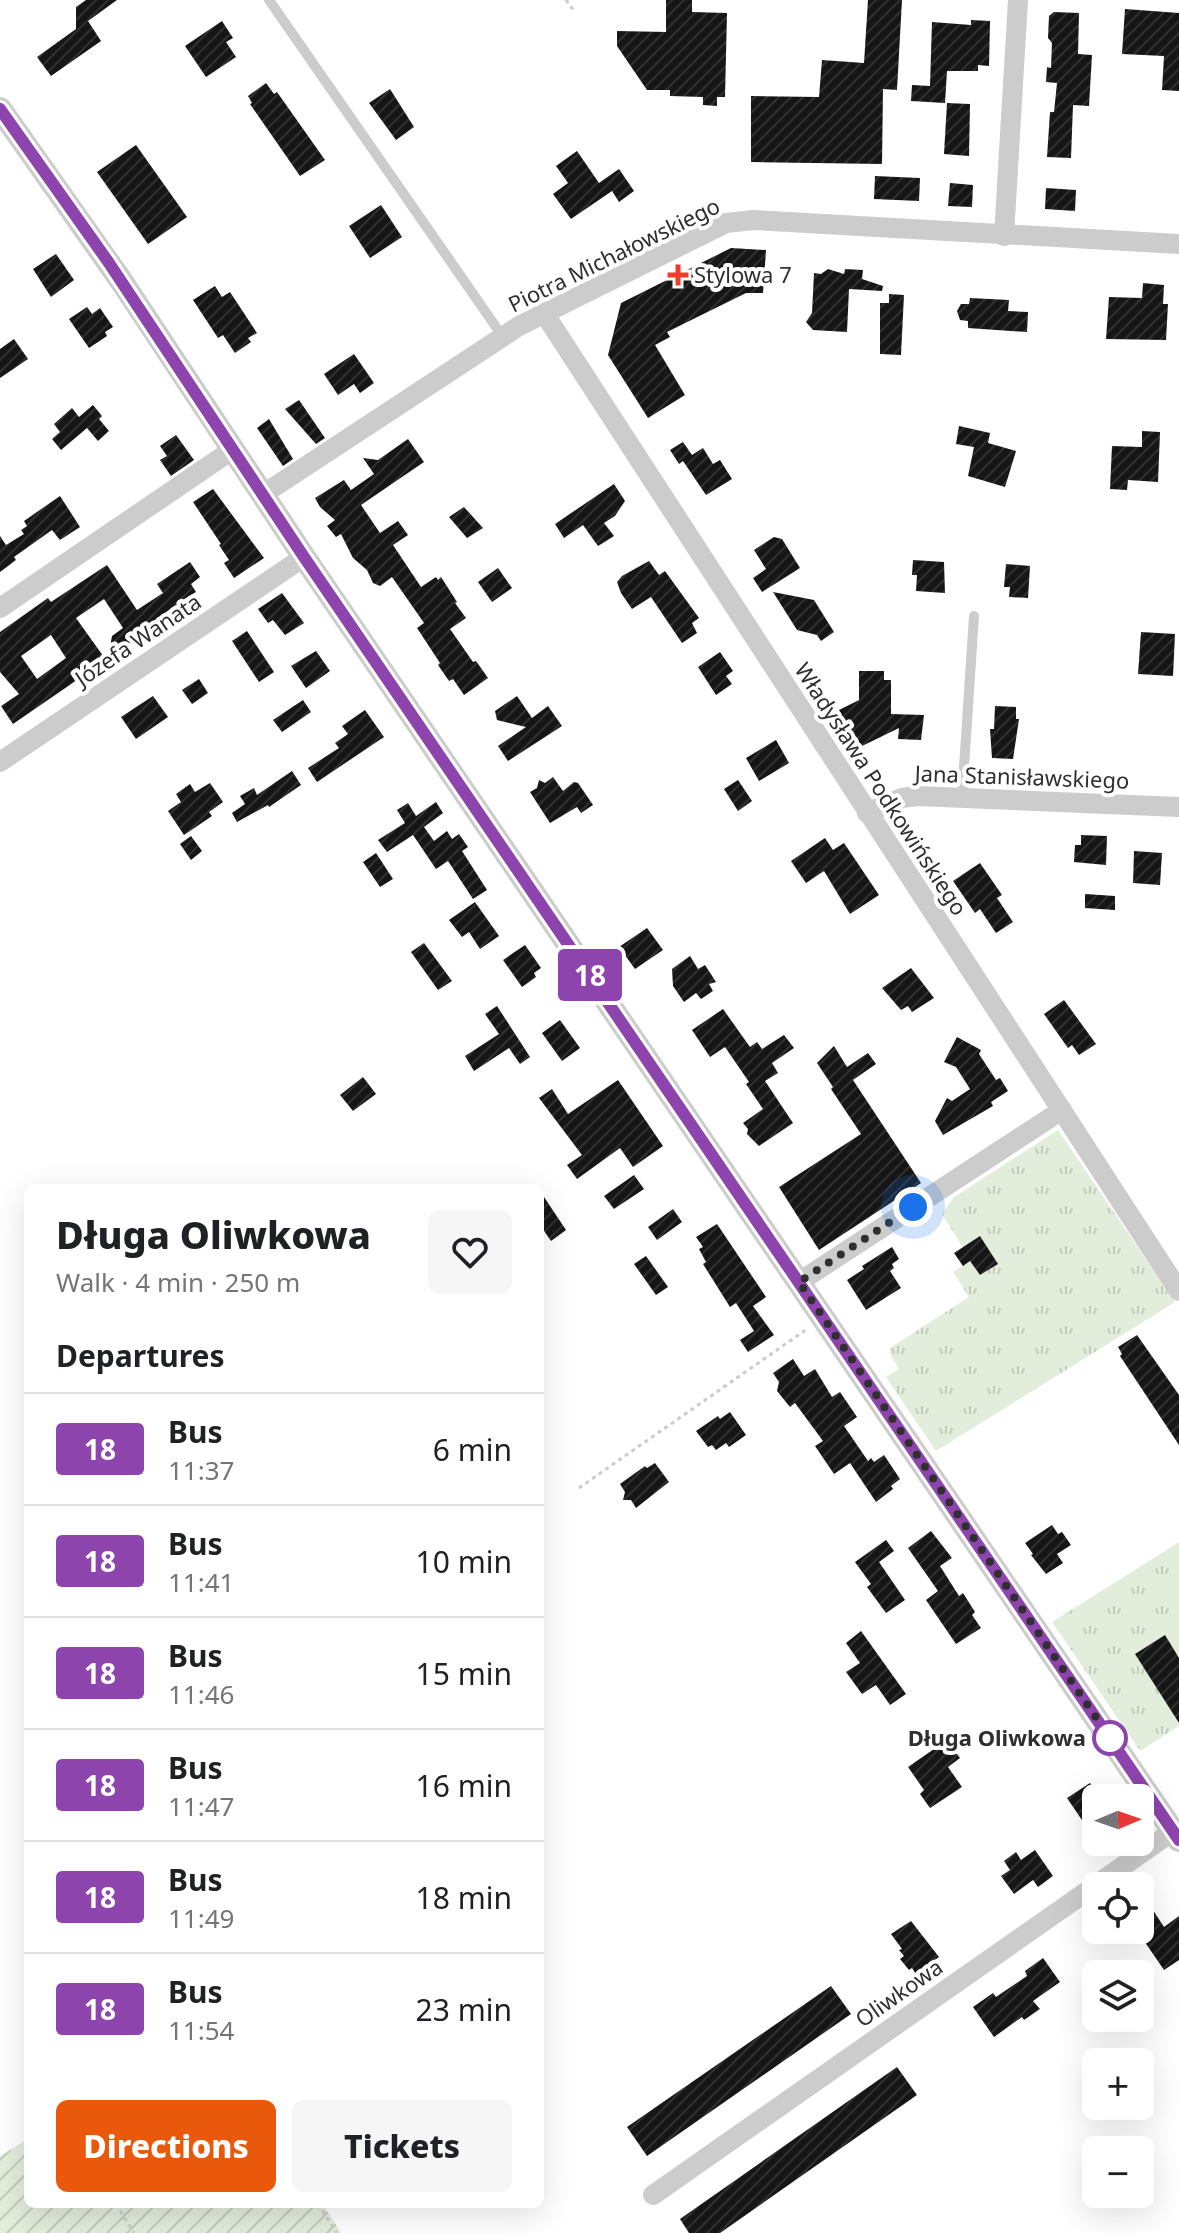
<!DOCTYPE html>
<html lang="en">
<head>
<meta charset="utf-8">
<style>
  body { margin:0; font-family:"Noto Sans",sans-serif; background:#f6f6f6; color:#202124; height:100vh; display:flex; flex-direction:column; font-size:30px; white-space:nowrap }
  * { box-sizing:border-box; margin:0 }
  p { font-size:26px; color:#757577 }
  .icon { flex:none; width:44px; height:44px; fill:none; stroke:currentColor; stroke-width:2; stroke-linecap:round; stroke-linejoin:round }
  .map { position:relative; flex:1; overflow:hidden }
  .details { position:absolute; left:24px; top:1184px; width:520px; height:1024px; display:flex; flex-direction:column; background:#fff; border-radius:12px; box-shadow:0 8px 32px #0002 }
  .details>* { flex:none }
  .badge { padding:0 16px; border-radius:6px; font-size:28px; line-height:52px }
  .needle { width:52px; rotate:88deg }
  .fabs { position:absolute; left:1082px; top:1784px; display:grid; gap:16px }
  .fabs a { display:grid; place-items:center; width:72px; height:72px; border-radius:12px; background:#fff; box-shadow:0 8px 32px #0002; font-size:40px }
  .you { position:absolute; width:40px; height:40px; margin:-20px; border:6px solid #fff; border-radius:50%; background:#1a73e8; box-shadow:0 0 0 12px #1a73e833 }
  .map>.badge { position:absolute; translate:-50% -50%; box-shadow:0 0 0 4px #fff }
  h2 { padding:0 32px; font-size:30px; line-height:72px }
  .round { display:grid; place-items:center; flex:none; width:84px; height:84px; border-radius:12px; background:#f6f6f6 }
  .head { display:flex; align-items:center; justify-content:space-between; height:136px; padding:0 32px }
  h1 { font-size:38px; font-weight:800; line-height:60px }
  .primary-button { display:flex; gap:16px; margin-top:auto; padding:16px 32px }
  .primary-button a { flex:1; height:92px; border-radius:12px; background:#ea580c; color:#fff; font-size:32px; font-weight:800; line-height:92px; text-align:center }
  .primary-button a+a { background:#f6f6f6; color:#202124 }
  ul { padding:0; list-style:none }
  li { display:flex; align-items:center; gap:24px; height:112px; padding:0 32px; border-top:2px solid #e0e0e0 }
  li div { flex:1 }
  li b { display:block; font-size:30px }
  li em { font-style:normal }
  li .badge { min-width:88px; font-weight:700; text-align:center }
  .map>svg:first-child { display:block }
  .grass { fill:url(#grass-tufts) }
  .garden { fill:url(#garden-furrows) }
  .building { fill:url(#building-hatch); fill-rule:evenodd }
  .lines { fill:none; stroke-linecap:round; stroke-linejoin:round }
  .path { stroke:#ccc; stroke-width:3; stroke-dasharray:4 4; stroke-linecap:butt }
  .service { stroke:#ccc; stroke-width:10 }
  .minor { stroke:#ccc; stroke-width:20 }
  .tertiary { stroke:#ccc; stroke-width:24 }
  .line-casing { stroke:#fff; stroke-width:18 }
  .line { stroke:#8e44ad; stroke-width:12 }
  .walk { stroke:#2f2f2f; stroke-width:8; stroke-dasharray:0 14.4 }
  .poi-dot { fill:#ef3d29; stroke:#fff; stroke-width:3 }
  .stop-dot { fill:#fff; stroke:#8e44ad; stroke-width:4 }
  .labels { text-anchor:middle; stroke-width:8; stroke-linejoin:round; paint-order:stroke }
  .street-label { font-size:22px; fill:#2f2f2f; stroke:#fff }
  .poi-label { font-size:22px; fill:#2f2f2f; stroke:#fff; text-anchor:start }
  .stop-label { font-size:22px; font-weight:bold; fill:#2f2f2f; stroke:#fff; text-anchor:end }
</style>
</head>
<body>
<div class="map">
<svg width="1179" height="2233" viewBox="0 0 1179 2233">
  <defs>
    <pattern id="grass-tufts" width="24" height="20" patternUnits="userSpaceOnUse" patternTransform="scale(2)"><rect width="24" height="20" fill="#e3eddc"/><path d="M3 7l-1-3M5 7V3M7 7l1-3M15 17l-1-3M17 17v-4M19 17l1-3" fill="none" stroke="#c3ccbd"/></pattern>
    <pattern id="garden-furrows" width="10" height="10" patternUnits="userSpaceOnUse" patternTransform="scale(2)"><rect width="10" height="10" fill="#e3eddc"/><path d="M-1 1l2-2M0 10L10 0M9 11l2-2" fill="none" stroke="#c3ccbd"/></pattern>
    <pattern id="building-hatch" width="6" height="6" patternUnits="userSpaceOnUse" patternTransform="scale(2)"><rect width="6" height="6" fill="#161616"/><path d="M-1 1l2-2M0 6l6-6M5 7l2-2" fill="none" stroke="#303030"/></pattern>
  </defs>
  <rect width="100%" height="100%" fill="#fff"/>
  <g class="grass">
    <polygon points="1058,1130 1175,1302 936,1451 886,1377 899,1369 890,1354 890,1348 969,1297 953,1272 970,1261 980,1275 998,1264 980,1236 963,1248 942,1214 954,1197"/>
    <polygon points="1179,1542 1179,1726 1140,1751 1052,1622"/>
  </g>
  <polygon class="garden" points="28,2139 28,2204 323,2204 341,2233 0,2233 0,2156"/>
  <g class="building">
    <polygon points="86,0 117,0 88,21 101,41 51,76 37,57 76,29 76,7"/>
    <polygon points="666,0 692,0 692,12 727,13 725,97 717,97 717,106 703,105 703,97 670,96 670,90 647,90 617,46 617,31 666,32"/>
    <polygon points="868,0 902,0 897,90 883,89 882,164 751,162 751,96 819,97 822,60 864,63"/>
    <polygon points="1125,9 1179,13 1179,91 1162,90 1164,56 1122,54"/>
    <polygon points="1054,12 1079,13 1078,54 1092,55 1089,106 1073,105 1071,158 1047,157 1050,112 1054,112 1057,83 1046,82 1047,67 1051,68 1052,43 1048,38 1049,16"/>
    <polygon points="971,20 990,21 989,66 978,65 978,71 947,71 945,103 911,101 912,85 930,86 932,22 971,25"/>
    <polygon points="222,21 233,38 226,42 236,57 206,77 185,46"/>
    <polygon points="266,83 274,94 277,92 325,160 300,176 250,104 252,103 248,96"/>
    <polygon points="390,89 414,127 396,140 369,103"/>
    <polygon points="947,103 970,104 969,156 944,154"/>
    <polygon points="136,145 187,217 148,244 97,172"/>
    <polygon points="577,151 599,183 619,169 634,191 619,202 612,191 571,219 553,194 568,183 556,166"/>
    <polygon points="875,176 920,178 919,201 874,199"/>
    <polygon points="950,183 973,185 972,207 948,206"/>
    <polygon points="1046,188 1076,190 1075,211 1045,209"/>
    <polygon points="381,205 402,237 370,258 349,226"/>
    <polygon points="731,248 766,250 763,293 746,293 667,332 670,337 655,345 685,395 648,418 608,355 621,303"/>
    <polygon points="56,254 74,280 51,297 33,269"/>
    <polygon points="828,269 844,274 845,269 863,270 862,279 883,286 882,291 849,289 847,332 813,330 806,322 812,313 814,273 821,274"/>
    <polygon points="1143,283 1164,285 1163,304 1168,304 1166,340 1106,339 1109,297 1142,298"/>
    <polygon points="215,286 222,297 230,292 257,333 248,338 251,342 235,353 223,335 218,338 193,300"/>
    <polygon points="889,294 904,295 901,355 880,354 880,303 889,303"/>
    <polygon points="970,298 1009,300 1008,311 1028,312 1027,332 968,328 968,321 960,320 957,311 961,304 969,304"/>
    <polygon points="87,307 92,314 100,308 113,327 105,332 107,336 89,348 69,319"/>
    <polygon points="14,339 28,359 0,378 0,349"/>
    <polygon points="354,354 374,383 360,393 354,384 338,395 324,374"/>
    <polygon points="299,400 325,438 316,444 285,409"/>
    <polygon points="93,405 102,416 99,419 109,431 98,441 87,428 61,450 52,439 60,432 54,424 72,408 79,417"/>
    <polygon points="269,419 293,459 283,466 257,428"/>
    <polygon points="959,426 990,433 988,443 1016,451 1005,487 968,476 974,447 956,444"/>
    <polygon points="1142,431 1160,432 1158,482 1128,480 1127,490 1110,489 1112,446 1142,447"/>
    <polygon points="176,435 194,460 171,476 160,460 167,456 160,446"/>
    <polygon points="408,439 424,462 361,505 380,533 398,521 408,535 393,545 421,587 436,577 438,580 441,577 457,602 455,603 466,618 450,629 473,662 476,661 488,678 464,695 453,679 449,681 438,665 440,663 417,628 424,623 392,577 380,586 373,583 367,570 353,558 341,534 336,537 327,526 335,520 320,507 315,498 344,480 351,490 374,474 363,458 378,460"/>
    <polygon points="683,442 692,455 703,448 713,464 720,460 732,479 706,495 683,461 679,464 670,450"/>
    <polygon points="614,484 625,501 615,516 604,523 614,536 598,546 583,525 564,538 555,524"/>
    <polygon points="213,489 264,558 234,578 224,563 229,560 219,545 221,544 193,502"/>
    <polygon points="60,496 80,527 60,540 52,530 14,557 16,560 0,572 0,536 6,545 24,534 21,530 27,526 24,521"/>
    <polygon points="464,507 483,528 467,538 449,517"/>
    <polygon points="774,537 782,539 800,568 762,592 753,578 766,569 754,550"/>
    <polygon points="913,560 944,562 945,593 916,591 917,575 912,575"/>
    <polygon points="649,561 659,575 665,571 699,618 692,623 697,633 682,643 651,597 632,609 621,593 617,582 622,576"/>
    <path d="M 190,562 L 200,577 L 191,584 L 196,592 L 181,601 L 181,607 L 176,605 L 155,620 L 149,627 L 151,631 L 138,640 L 137,638 L 121,648 L 110,647 L 112,636 L 123,628 L 104,599 L 76,618 L 106,660 L 13,724 L 1,706 L 19,694 L 0,672 L 0,632 L 48,598 L 51,602 L 107,565 L 137,610 L 163,593 L 157,584 ZM 51,635 L 66,658 L 37,679 L 21,656 Z"/>
    <polygon points="1006,564 1030,566 1028,598 1009,597 1010,587 1004,587"/>
    <polygon points="498,568 512,588 492,602 478,582"/>
    <polygon points="773,592 814,600 834,632 821,641 817,635 797,630"/>
    <polygon points="282,593 304,623 285,635 273,620 268,623 258,609"/>
    <polygon points="247,631 274,672 259,682 232,641"/>
    <polygon points="1141,632 1175,634 1173,676 1138,674"/>
    <polygon points="316,651 330,671 306,688 291,666"/>
    <polygon points="720,652 733,671 726,676 732,684 716,695 698,667"/>
    <polygon points="859,671 884,671 884,680 891,680 891,714 924,715 921,740 898,739 899,728 858,748 839,710 859,700"/>
    <polygon points="199,679 208,693 192,704 182,690"/>
    <polygon points="153,696 168,717 136,739 121,717"/>
    <polygon points="517,696 532,718 548,706 562,726 508,761 498,746 526,727 497,720 495,711"/>
    <polygon points="303,700 311,712 282,732 273,720"/>
    <polygon points="995,706 1016,707 1016,719 1019,719 1013,759 992,758 990,729 994,729"/>
    <polygon points="365,710 384,737 317,782 308,768 339,748 335,743 348,734 342,726"/>
    <polygon points="776,740 789,763 759,781 746,758"/>
    <polygon points="292,771 301,785 269,807 268,805 237,822 232,813 245,804 240,796 254,788 257,795"/>
    <polygon points="553,777 563,791 574,782 578,783 593,805 581,813 577,807 550,823 530,792 537,788 539,780 545,783"/>
    <polygon points="738,780 752,801 738,811 724,789"/>
    <polygon points="210,783 223,802 209,812 212,816 184,835 168,811 181,802 176,794 190,784 195,792"/>
    <polygon points="436,802 443,813 424,827 434,841 447,831 452,839 459,834 468,847 462,851 487,890 473,899 448,861 436,869 413,835 387,852 378,840 405,823 397,810 408,803 416,816"/>
    <polygon points="1081,835 1107,836 1106,865 1074,862 1075,845 1081,845"/>
    <polygon points="191,836 202,851 191,860 180,844"/>
    <polygon points="825,838 833,850 844,843 879,895 850,914 824,871 806,883 791,861"/>
    <polygon points="1134,851 1162,853 1160,885 1133,883"/>
    <polygon points="376,853 393,879 380,887 363,862"/>
    <polygon points="980,863 1002,895 997,898 1013,922 996,933 980,909 975,913 953,881"/>
    <polygon points="1085,894 1115,896 1115,910 1085,908"/>
    <polygon points="475,902 499,936 480,949 469,932 462,937 449,920"/>
    <polygon points="647,928 663,950 635,969 619,947"/>
    <polygon points="424,943 452,981 438,990 411,952"/>
    <polygon points="525,945 541,968 534,973 536,977 522,987 503,960"/>
    <polygon points="690,956 698,969 705,965 716,982 709,984 713,991 701,999 696,993 684,1002 673,986 672,969"/>
    <polygon points="911,968 934,998 912,1012 908,1006 901,1010 882,988"/>
    <polygon points="1064,1000 1096,1044 1079,1055 1072,1045 1068,1048 1044,1014"/>
    <polygon points="497,1006 530,1057 520,1064 509,1048 474,1071 465,1056 499,1034 485,1014"/>
    <polygon points="723,1009 750,1047 757,1042 762,1049 784,1035 794,1048 772,1063 778,1073 765,1081 793,1123 759,1146 747,1134 748,1129 743,1123 763,1109 746,1084 749,1082 725,1047 710,1057 692,1030"/>
    <polygon points="560,1020 580,1048 562,1061 542,1033"/>
    <polygon points="957,1037 981,1050 979,1054 996,1080 1000,1078 1008,1091 991,1102 993,1106 943,1135 935,1121 947,1098 952,1101 970,1089 956,1067 944,1062"/>
    <polygon points="834,1046 847,1067 868,1053 876,1064 853,1080 921,1183 819,1250 779,1187 861,1134 831,1089 833,1087 817,1063"/>
    <polygon points="363,1077 376,1094 353,1111 340,1095"/>
    <polygon points="618,1080 663,1146 633,1167 620,1148 577,1179 567,1165 582,1155 539,1098 552,1089 568,1114"/>
    <polygon points="634,1175 644,1189 614,1209 604,1196"/>
    <polygon points="540,1191 566,1230 551,1241 540,1225"/>
    <polygon points="673,1209 682,1222 657,1240 648,1227"/>
    <polygon points="717,1224 766,1297 753,1306 774,1335 748,1352 740,1340 754,1331 736,1303 730,1307 703,1264 706,1262 699,1249 703,1247 696,1237"/>
    <polygon points="980,1236 998,1264 980,1275 970,1261 963,1266 954,1253"/>
    <polygon points="892,1247 899,1259 892,1264 894,1268 890,1271 901,1288 866,1310 847,1280 864,1269 862,1266"/>
    <polygon points="646,1256 668,1287 656,1295 634,1264"/>
    <polygon points="1137,1335 1179,1395 1179,1445 1120,1356 1122,1354 1118,1347"/>
    <polygon points="793,1359 804,1376 815,1369 832,1397 840,1392 857,1417 844,1426 868,1461 871,1458 874,1462 884,1455 900,1479 891,1486 893,1489 876,1502 850,1463 834,1474 815,1446 823,1441 795,1403 790,1407 777,1391 779,1382 773,1373"/>
    <polygon points="730,1412 746,1435 729,1447 726,1443 716,1450 712,1445 708,1447 696,1431 718,1416 720,1419"/>
    <polygon points="655,1463 669,1482 636,1508 631,1500 623,1500 625,1492 620,1484 645,1466 647,1468"/>
    <polygon points="1052,1525 1058,1534 1062,1532 1071,1545 1057,1554 1063,1563 1046,1574 1031,1555 1033,1554 1025,1543"/>
    <polygon points="931,1531 952,1558 940,1566 959,1596 963,1593 975,1612 972,1615 981,1628 956,1644 926,1600 938,1591 908,1548"/>
    <polygon points="886,1540 894,1551 879,1562 905,1600 886,1613 867,1587 871,1584 855,1562"/>
    <polygon points="861,1631 906,1694 890,1705 876,1685 862,1694 846,1672 860,1663 846,1643"/>
    <polygon points="1165,1635 1179,1658 1179,1723 1135,1654"/>
    <polygon points="947,1740 960,1758 948,1767 962,1787 930,1808 920,1794 924,1790 908,1767"/>
    <polygon points="1090,1783 1096,1791 1096,1819 1086,1826 1067,1798"/>
    <polygon points="1035,1850 1053,1876 1038,1887 1033,1880 1014,1894 1001,1876 1010,1870 1004,1861 1016,1852 1021,1860"/>
    <polygon points="1140,1890 1164,1927 1179,1916 1179,1960 1164,1970 1140,1935"/>
    <polygon points="911,1921 939,1957 916,1974 912,1968 909,1970 900,1959 904,1956 899,1950 902,1949 891,1934"/>
    <polygon points="1043,1958 1060,1982 1033,2001 1040,2009 1024,2020 1022,2017 994,2037 973,2007 993,1993 996,1997 1027,1976 1025,1971"/>
    <polygon points="831,1986 851,2014 647,2156 627,2127"/>
    <polygon points="897,2067 917,2095 720,2233 689,2233 680,2219"/>
  </g>
  <g class="lines">
    <g class="path">
      <polyline points="566,0 574,11"/>
      <polyline points="579,1488 807,1329"/>
      <polyline points="116,2204 134,2233"/>
      <polyline points="318,2204 337,2233"/>
    </g>
    <g class="service">
      <polyline points="269,0 503,337"/>
      <polyline points="962,797 974,616"/>
    </g>
    <g class="minor">
      <polyline points="1004,236 1018,0"/>
      <polyline points="544,313 1179,1291"/>
      <polyline points="262,495 519,326 726,223 754,220 1179,244"/>
      <polyline points="0,608 232,450"/>
      <polyline points="0,762 304,557"/>
      <polyline points="867,813 902,798 917,796 1179,807"/>
      <polyline points="799,1282 1062,1110"/>
      <polyline points="653,2195 1173,1831"/>
    </g>
    <polyline class="tertiary" points="0,109 122,282 304,557 1179,1840"/>
  </g>
  <g class="lines">
    <g class="line-casing">
      <polyline id="line" points="0,109 109,263 304,557 1179,1840"/>
    </g>
    <use href="#line" class="line"/>
    <polyline class="walk" points="913,1207 799,1282 1110,1738"/>
  </g>
  <path class="poi-dot" d="M674 263h8v8h8v8h-8v8h-8v-8h-8v-8h8z"/>
  <circle class="stop-dot" cx="1110" cy="1738" r="16"/>
  <g class="labels">
    <g class="street-label">
      <text transform="translate(614 255) rotate(-26)" y="8">Piotra Michałowskiego</text>
      <text transform="translate(138 640) rotate(-34)" y="8">Józefa Wanata</text>
      <text transform="translate(1022 777) rotate(2)" y="8">Jana Stanisławskiego</text>
      <text transform="translate(881 789) rotate(57)" y="8">Władysława Podkowińskiego</text>
      <text transform="translate(899 1993) rotate(-35)" y="8">Oliwkowa</text>
    </g>
    <g class="poi-label">
      <text x="694" y="283">Stylowa 7</text>
    </g>
    <g class="stop-label">
      <text x="1086" y="1746">Długa Oliwkowa</text>
    </g>
  </g>
</svg>
<div class="fabs">
<a><svg class="needle" viewBox="-14 -14 28 28"><path d="M0-13l5 13h-10z" fill="#e53935"/><path d="M0 13l5-13h-10z" fill="#757577"/></svg></a>
<a><svg class="icon" aria-label="locate" viewBox="0 0 24 24"><circle cx="12" cy="12" r="6"/><path d="M12 2v4M12 18v4M2 12h4M18 12h4"/></svg></a>
<a><svg class="icon" aria-label="layers" viewBox="0 0 24 24"><path d="M12 4l9 5-9 5-9-5zM3 14l9 5 9-5"/></svg></a>
<a>+</a>
<a>−</a>
</div>
<div class="you" style="left:913px;top:1207px"></div>
<b class="badge" style="left:590px;top:975px;background:#8e44ad;color:#fff">18</b>
<section class="details">
<div class="head"><div><h1>Długa Oliwkowa</h1><p>Walk · 4 min · 250 m</p></div><a class="round"><svg class="icon" aria-label="heart" viewBox="0 0 24 24"><path d="M12 20l-8-8c-3-5 5-10 8-4 3-6 11-1 8 4z"/></svg></a></div>
<h2>Departures</h2>
<ul>
<li><span class="badge" style="background:#8e44ad;color:#fff">18</span><div><b>Bus</b><p>11:37</p></div><em>6 min</em></li>
<li><span class="badge" style="background:#8e44ad;color:#fff">18</span><div><b>Bus</b><p>11:41</p></div><em>10 min</em></li>
<li><span class="badge" style="background:#8e44ad;color:#fff">18</span><div><b>Bus</b><p>11:46</p></div><em>15 min</em></li>
<li><span class="badge" style="background:#8e44ad;color:#fff">18</span><div><b>Bus</b><p>11:47</p></div><em>16 min</em></li>
<li><span class="badge" style="background:#8e44ad;color:#fff">18</span><div><b>Bus</b><p>11:49</p></div><em>18 min</em></li>
<li><span class="badge" style="background:#8e44ad;color:#fff">18</span><div><b>Bus</b><p>11:54</p></div><em>23 min</em></li>
</ul>
<div class="primary-button"><a>Directions</a><a>Tickets</a></div>
</section>
</div>
</body>
</html>
